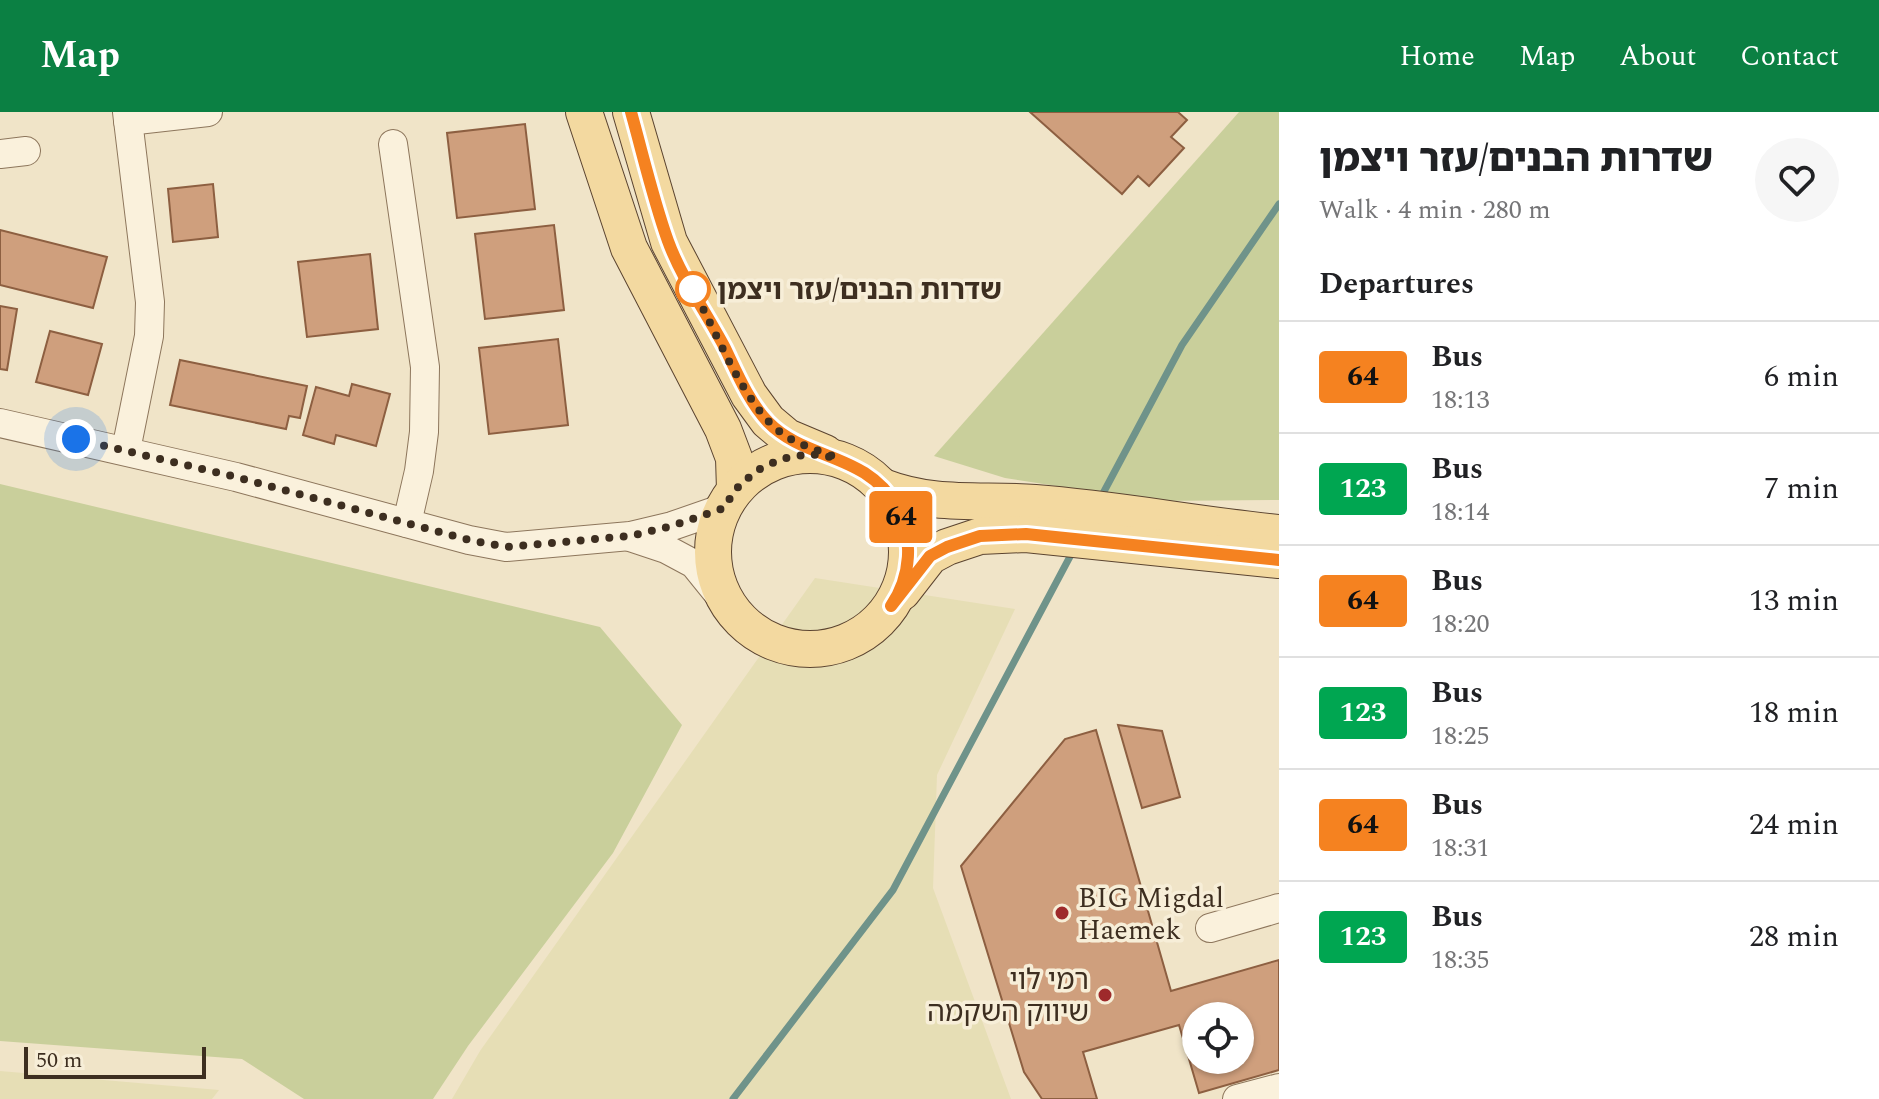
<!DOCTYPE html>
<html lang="en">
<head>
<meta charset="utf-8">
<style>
  body { margin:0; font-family:Spectral,"Noto Sans Hebrew",serif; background:#f6f6f6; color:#202124; height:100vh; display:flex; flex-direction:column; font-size:30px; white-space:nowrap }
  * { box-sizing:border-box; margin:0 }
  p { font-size:26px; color:#757577 }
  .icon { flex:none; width:44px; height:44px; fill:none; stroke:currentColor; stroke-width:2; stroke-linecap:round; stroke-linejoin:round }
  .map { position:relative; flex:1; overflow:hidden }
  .drawer { display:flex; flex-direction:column; background:#fff; width:600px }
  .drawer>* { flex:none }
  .badge { padding:0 16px; border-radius:6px; font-size:28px; line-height:52px }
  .controls { position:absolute; left:1182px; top:890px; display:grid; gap:16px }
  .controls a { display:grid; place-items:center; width:72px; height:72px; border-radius:50%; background:#fff; box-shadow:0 2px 6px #0004; font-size:40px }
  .scale { position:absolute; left:24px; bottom:20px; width:182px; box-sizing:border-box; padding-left:8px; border:4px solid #3d2e20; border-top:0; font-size:22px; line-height:28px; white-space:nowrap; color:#3d2e20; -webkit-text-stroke:6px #f7eed8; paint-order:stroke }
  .you { position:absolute; width:40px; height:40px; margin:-20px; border:6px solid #fff; border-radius:50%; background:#1a73e8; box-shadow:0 0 0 12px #1a73e833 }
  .map>.badge { position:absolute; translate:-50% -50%; box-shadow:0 0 0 4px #fff }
  h2 { padding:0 40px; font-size:30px; line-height:72px }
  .round { display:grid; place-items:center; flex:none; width:84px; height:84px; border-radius:42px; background:#f6f6f6 }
  .overview { display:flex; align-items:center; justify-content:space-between; height:136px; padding:0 40px }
  h1 { font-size:38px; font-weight:800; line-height:60px }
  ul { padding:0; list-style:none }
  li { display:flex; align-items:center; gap:24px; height:112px; padding:0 40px; border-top:2px solid #e0e0e0 }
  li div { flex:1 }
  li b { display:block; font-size:30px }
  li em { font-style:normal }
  li .badge { min-width:88px; font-weight:700; text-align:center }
  header { display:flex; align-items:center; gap:48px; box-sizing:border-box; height:112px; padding:0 40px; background:#0b8043; color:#fff }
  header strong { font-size:38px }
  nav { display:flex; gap:44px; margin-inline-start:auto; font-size:28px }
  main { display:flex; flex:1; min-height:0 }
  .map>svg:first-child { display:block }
  .farmland { fill:#e6deb5 }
  .green { fill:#c9cf9b }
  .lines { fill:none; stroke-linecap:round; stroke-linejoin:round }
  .stream { stroke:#6f938a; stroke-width:7 }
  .building { fill:#cf9f7d; stroke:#8d5f41; stroke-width:2; fill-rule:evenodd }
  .minor-casing { stroke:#8d765c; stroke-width:30 }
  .major-casing { stroke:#5b4430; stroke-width:38 }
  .minor { stroke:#faf1dc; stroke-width:28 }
  .major { stroke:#f3d9a0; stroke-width:36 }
  .line-casing { stroke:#fff; stroke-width:18 }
  .line { stroke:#f58220; stroke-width:12 }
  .walk { stroke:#3d2e20; stroke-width:8; stroke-dasharray:0 14.4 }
  .stop-dot { fill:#fff; stroke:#f58220; stroke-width:4 }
  .poi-dot { fill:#9e2a2b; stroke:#f7eed8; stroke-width:3 }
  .labels { text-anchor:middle; stroke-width:7; stroke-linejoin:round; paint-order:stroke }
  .stop-label { font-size:28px; font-weight:bold; fill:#3d2e20; stroke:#f7eed8; text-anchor:start }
  .poi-label { font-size:28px; fill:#3d2e20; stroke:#f7eed8; text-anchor:start }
</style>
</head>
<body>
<header>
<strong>Map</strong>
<nav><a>Home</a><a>Map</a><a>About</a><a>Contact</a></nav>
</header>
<main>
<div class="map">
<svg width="1279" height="987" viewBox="0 0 1279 987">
  <rect width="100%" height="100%" fill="#f0e4c8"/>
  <g class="farmland">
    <polygon points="815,466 1015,497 937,663 933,776 1011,987 452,987 480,939"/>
    <polygon points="0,959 219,978 212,987 0,987"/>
  </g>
  <g class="green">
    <polygon points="1239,0 1279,0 1279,388 1154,389 1005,366 934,344"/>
    <polygon points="0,372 600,515 682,613 613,741 468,934 433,987 304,987 242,947 0,929"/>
  </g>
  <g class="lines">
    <g class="stream">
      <polyline points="1100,387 1182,233 1279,92"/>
      <polyline points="733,987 893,778 1074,437"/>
    </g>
  </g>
  <g class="building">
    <polygon points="1030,0 1178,0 1187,8 1171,25 1184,36 1149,74 1138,64 1122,82"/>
    <polygon points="525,12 535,97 457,106 447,21"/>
    <polygon points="213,72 218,125 173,130 168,77"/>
    <polygon points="554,113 564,198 485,207 475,122"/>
    <polygon points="0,118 107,145 93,196 0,173"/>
    <polygon points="370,142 378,217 307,225 298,150"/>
    <polygon points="0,194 17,197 7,258 0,257"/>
    <polygon points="50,219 102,232 88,283 36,270"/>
    <polygon points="558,227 568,313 489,322 479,236"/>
    <polygon points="180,248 307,274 300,306 289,304 286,317 170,293"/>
    <polygon points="352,272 390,282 376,334 336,323 334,332 303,323 316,275 349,284"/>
    <polygon points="1118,613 1162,619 1180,685 1142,696"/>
    <path d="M 1096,618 L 1171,879 L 1279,848 L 1279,958 L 1199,981 L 1179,913 L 1083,940 L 1097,987 L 1042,987 L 1024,960 L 961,754 L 1065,627 ZM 1196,904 L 1240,904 L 1240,948 L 1196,948 Z"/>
  </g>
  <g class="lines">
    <g class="minor-casing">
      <g id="minor">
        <polyline points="128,9 208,0"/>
        <polyline points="393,32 425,255 424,320 419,359 407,411"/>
        <polyline points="0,42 26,39"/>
        <polyline points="0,311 236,365 469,428 506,435 630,424 672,414 724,396"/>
        <polyline points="126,338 149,224 150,190 127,0"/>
        <polyline points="630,425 666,437 694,452 736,504"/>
        <polyline points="1210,816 1279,796"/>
        <polyline points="1237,987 1279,976"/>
      </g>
    </g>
    <g class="major-casing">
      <g id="major">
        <polyline points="584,0 629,136 723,317 734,346 735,378"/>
        <polyline points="631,0 669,130 749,283 768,309 787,325 825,341"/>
        <circle cx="810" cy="440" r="97"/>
        <path d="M 883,375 C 935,395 981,387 1035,391 C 1116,397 1198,413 1279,421"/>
        <polyline points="902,480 930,444 947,435 980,424 1026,422 1279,448"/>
      </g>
    </g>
    <use href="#minor" class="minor"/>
    <use href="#major" class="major"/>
  </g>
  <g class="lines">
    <g class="line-casing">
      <path id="line" d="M 631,0 C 643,43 653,87 668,129 C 681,165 707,202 725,236 C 737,261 749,290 768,310 C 806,349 866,340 897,395 C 914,426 911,465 891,494 L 930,444 L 947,435 L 980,424 L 1026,422 L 1279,448"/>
    </g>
    <use href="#line" class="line"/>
    <path class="walk" d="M 76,327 L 236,365 L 469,428 L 506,435 L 630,424 L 672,414 L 724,396 L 735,378 L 756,359 L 781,347 L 809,342 L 837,346 C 821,339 801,334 786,324 C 746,299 716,219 693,177"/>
  </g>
  <circle class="stop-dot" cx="693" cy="177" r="16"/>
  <g class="poi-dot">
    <circle cx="1062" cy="801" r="8"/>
    <circle cx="1105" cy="883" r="8"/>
  </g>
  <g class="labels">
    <g class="stop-label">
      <text x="717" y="187">שדרות הבנים/עזר ויצמן</text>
    </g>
    <g class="poi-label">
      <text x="1078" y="795">BIG Migdal<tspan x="1078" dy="32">Haemek</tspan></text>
      <text x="1089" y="877" text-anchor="end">רמי לוי<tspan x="1089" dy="32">שיווק השקמה</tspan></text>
    </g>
  </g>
</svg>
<div class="controls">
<a><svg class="icon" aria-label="locate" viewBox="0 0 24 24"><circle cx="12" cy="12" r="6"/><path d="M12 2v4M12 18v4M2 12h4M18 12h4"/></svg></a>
</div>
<div class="scale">50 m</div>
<div class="you" style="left:76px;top:327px"></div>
<b class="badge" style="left:901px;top:405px;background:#f58220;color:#111">64</b>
</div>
<section class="drawer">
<div class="overview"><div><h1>שדרות הבנים/עזר ויצמן</h1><p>Walk · 4 min · 280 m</p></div><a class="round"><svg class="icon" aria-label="heart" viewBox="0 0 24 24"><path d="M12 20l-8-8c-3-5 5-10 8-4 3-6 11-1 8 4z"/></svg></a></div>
<h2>Departures</h2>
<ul>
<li><span class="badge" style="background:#f58220;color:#111">64</span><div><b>Bus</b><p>18:13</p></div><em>6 min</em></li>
<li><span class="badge" style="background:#00a651;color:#fff">123</span><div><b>Bus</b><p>18:14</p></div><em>7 min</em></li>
<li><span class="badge" style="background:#f58220;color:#111">64</span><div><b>Bus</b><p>18:20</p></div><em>13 min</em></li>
<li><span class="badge" style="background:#00a651;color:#fff">123</span><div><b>Bus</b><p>18:25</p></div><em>18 min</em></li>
<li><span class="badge" style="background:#f58220;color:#111">64</span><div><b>Bus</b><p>18:31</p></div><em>24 min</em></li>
<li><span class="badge" style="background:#00a651;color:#fff">123</span><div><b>Bus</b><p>18:35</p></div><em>28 min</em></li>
</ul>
</section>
</main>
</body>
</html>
